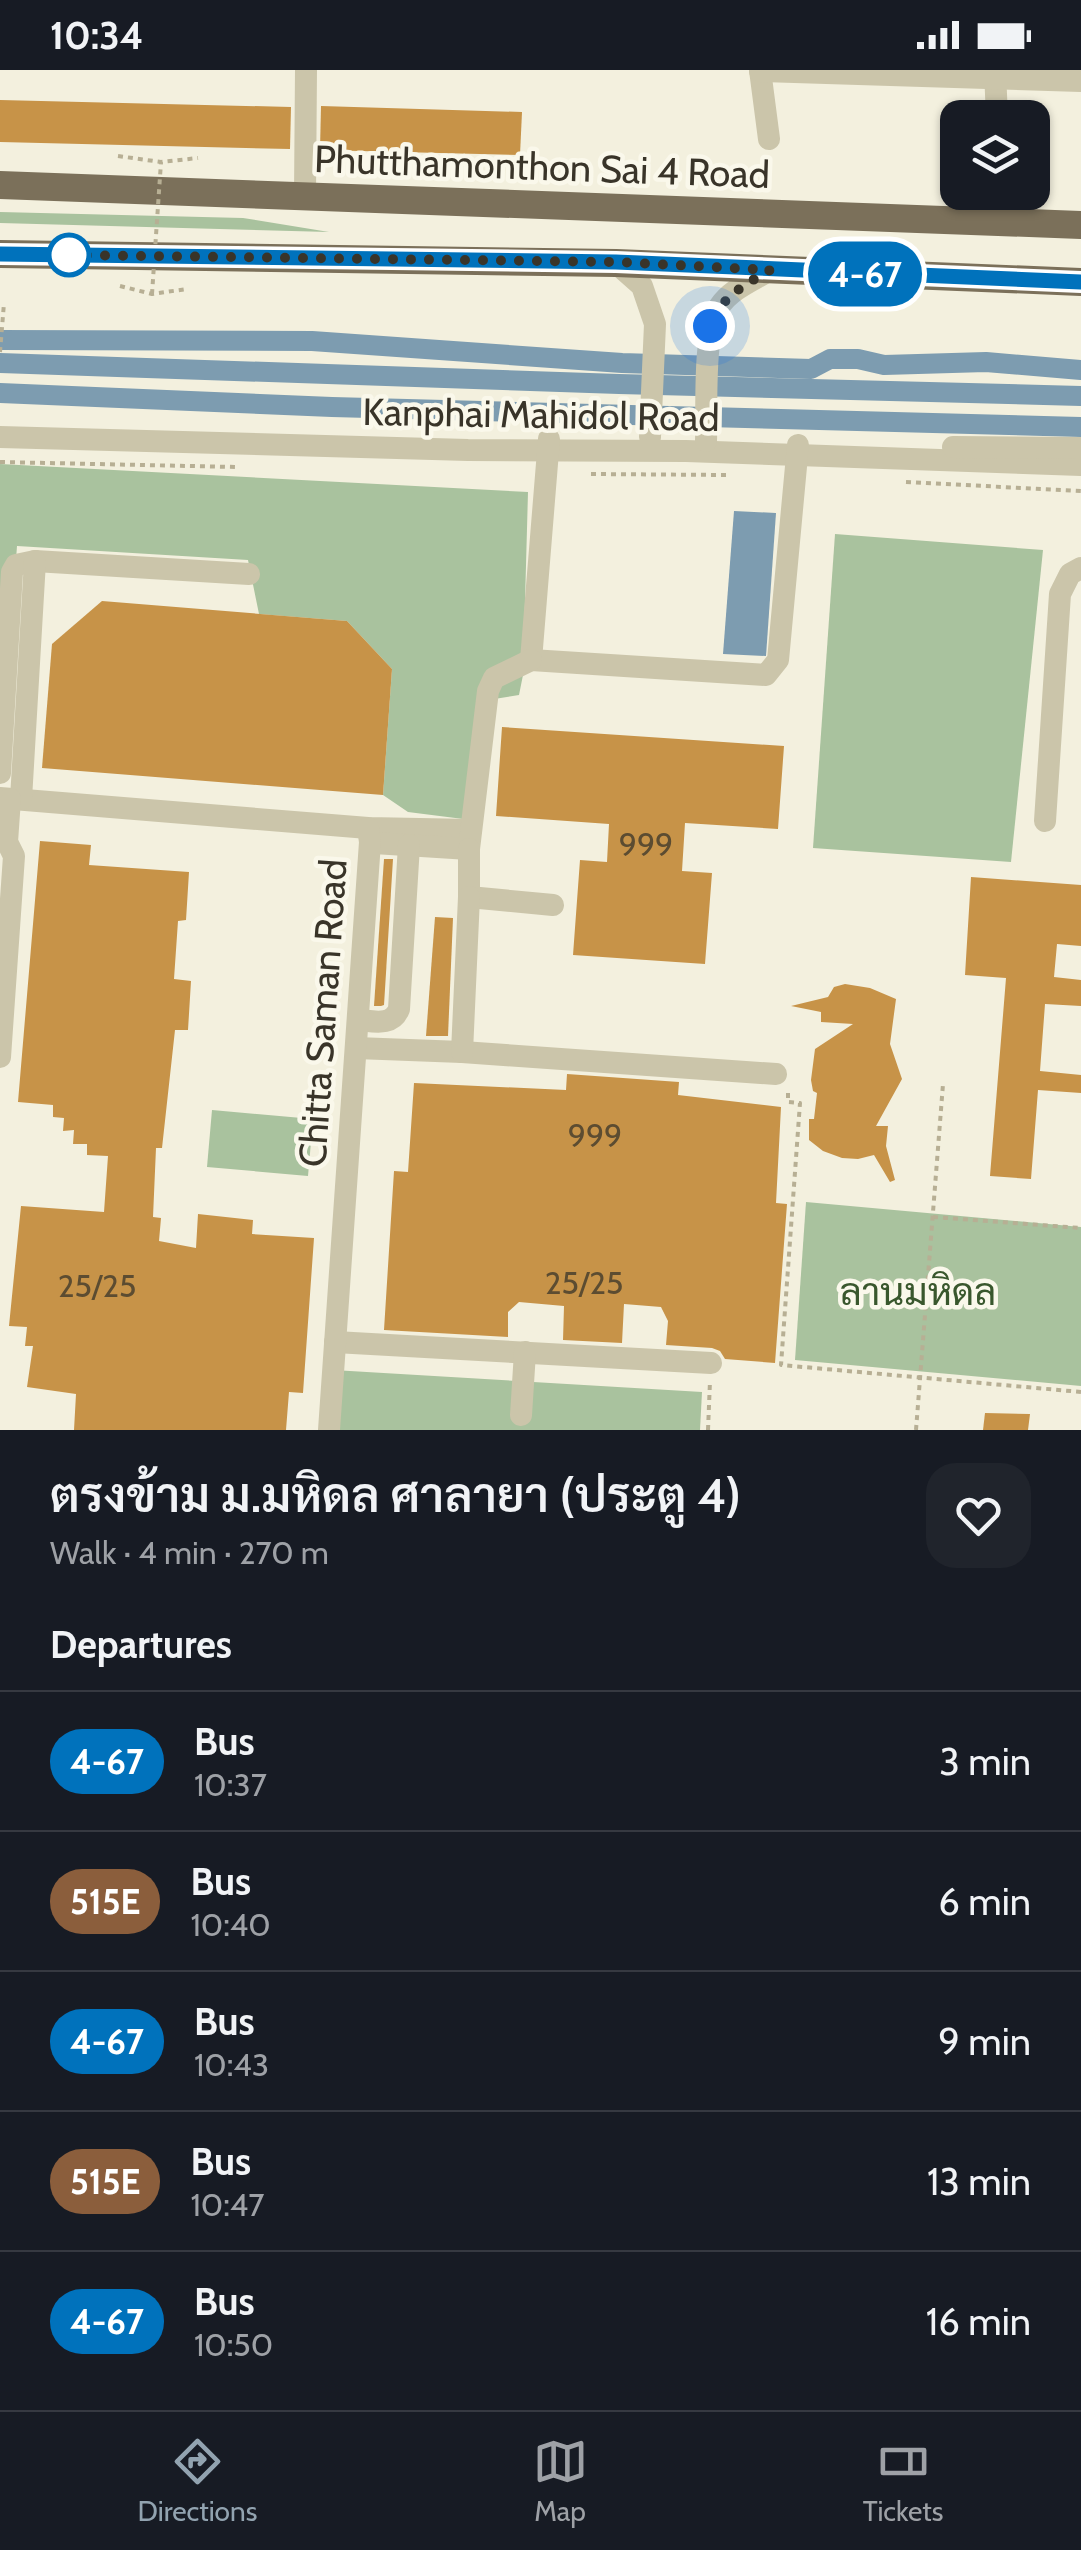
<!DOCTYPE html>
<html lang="en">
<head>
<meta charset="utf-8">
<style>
  body { margin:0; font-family:Cabin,Sarabun,sans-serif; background:#20242c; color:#f1f3f6; height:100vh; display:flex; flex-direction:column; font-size:38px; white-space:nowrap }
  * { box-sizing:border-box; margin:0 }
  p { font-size:32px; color:#9ea1a6 }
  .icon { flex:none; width:55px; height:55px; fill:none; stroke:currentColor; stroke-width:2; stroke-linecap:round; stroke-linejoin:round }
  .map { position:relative; height:1360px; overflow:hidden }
  .sheet { display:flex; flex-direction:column; background:#171b24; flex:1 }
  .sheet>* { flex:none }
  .badge { padding:0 20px; border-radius:32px; font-size:35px; line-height:65px }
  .tools { position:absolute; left:940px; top:30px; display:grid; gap:20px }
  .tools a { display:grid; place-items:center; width:110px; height:110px; border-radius:20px; background:#171b24; box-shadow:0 2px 8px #0004; font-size:50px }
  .you { position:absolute; width:50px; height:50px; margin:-25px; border:8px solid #fff; border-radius:50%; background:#1a73e8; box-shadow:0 0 0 15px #1a73e833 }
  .map>.badge { position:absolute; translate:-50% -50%; box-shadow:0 0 0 5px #fff }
  h2 { padding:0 50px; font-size:38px; line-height:90px }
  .round { display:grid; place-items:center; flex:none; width:105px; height:105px; border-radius:30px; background:#20242c }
  .headline { display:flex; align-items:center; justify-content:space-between; height:170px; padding:0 50px }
  h1 { font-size:48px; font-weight:600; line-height:75px }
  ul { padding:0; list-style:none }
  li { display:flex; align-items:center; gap:30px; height:140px; padding:0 50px; border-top:2px solid #363941 }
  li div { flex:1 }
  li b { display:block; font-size:38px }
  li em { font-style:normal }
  li .badge { min-width:110px; font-weight:700; text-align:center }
  .status { display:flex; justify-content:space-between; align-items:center; height:70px; padding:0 50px; background:#171b24; direction:ltr }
  .status svg { height:28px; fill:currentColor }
  .menu { display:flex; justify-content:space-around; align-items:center; height:140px; border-top:2px solid #363941; background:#171b24; font-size:28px; color:#9ea1a6 }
  .menu a { display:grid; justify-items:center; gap:5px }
  .menu .active { color:#92a3b0 }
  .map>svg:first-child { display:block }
  .green { fill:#a9c29e }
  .water { fill:#7d9cb0 }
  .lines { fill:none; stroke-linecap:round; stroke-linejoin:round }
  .canal { stroke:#7d9cb0; stroke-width:20 }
  .building { fill:#c79348 }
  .path { stroke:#b7af94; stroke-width:4; stroke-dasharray:5 5; stroke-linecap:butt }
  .minor { stroke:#cbc5aa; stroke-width:22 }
  .major { stroke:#7b705a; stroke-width:28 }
  .path-bridge { stroke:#b7af94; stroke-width:4; stroke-dasharray:5 5; stroke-linecap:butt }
  .line-casing { stroke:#fff; stroke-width:22 }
  .line { stroke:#0072bc; stroke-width:15 }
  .walk { stroke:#393429; stroke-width:10; stroke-dasharray:0 18 }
  .stop-dot { fill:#fff; stroke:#0072bc; stroke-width:5 }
  .labels { text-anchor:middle; stroke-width:9; stroke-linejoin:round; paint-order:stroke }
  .number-label { font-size:32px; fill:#5c4c31 }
  .street-label { font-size:38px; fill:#393429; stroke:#faf8eb }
  .park-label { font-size:38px; fill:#39572d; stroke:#faf8eb }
</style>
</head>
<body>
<div class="status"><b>10:34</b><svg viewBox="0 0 49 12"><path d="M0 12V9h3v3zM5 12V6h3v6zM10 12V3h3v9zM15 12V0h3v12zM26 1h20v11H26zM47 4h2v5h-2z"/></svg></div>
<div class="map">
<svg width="1081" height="1360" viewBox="0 0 1081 1360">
  <rect width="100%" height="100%" fill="#f3f0de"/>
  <g class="green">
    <polygon points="0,142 243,148 329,162 0,153"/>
    <polygon points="0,394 528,422 523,605 519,625 488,630 479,751 408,742 383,725 392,599 347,551 259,544 248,490 17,476 0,707"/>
    <polygon points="835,464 1043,480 1011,792 813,778"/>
    <polygon points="212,1040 313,1049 308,1106 207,1097"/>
    <polygon points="806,1132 1081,1157 1081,1316 795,1290"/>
    <polygon points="333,1300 702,1322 700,1360 329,1360"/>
  </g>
  <polygon class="water" points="734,441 776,443 766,586 723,584"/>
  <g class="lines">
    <g class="canal">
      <polyline points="0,270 312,271 622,293 811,299 830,289 858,289 884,295 986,292 1081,300"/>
      <polyline points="0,293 619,314 1081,326"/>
      <polyline points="0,323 332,337 1081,357"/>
    </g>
  </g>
  <g class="building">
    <polygon points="0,30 291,37 290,79 0,72"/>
    <polygon points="321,36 522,42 520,85 320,80"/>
    <polygon points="102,531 347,551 392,599 383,725 42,698 52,574"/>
    <polygon points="502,657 784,676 778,759 685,753 682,801 712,803 705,894 573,885 580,790 607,792 609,754 496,746"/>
    <polygon points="40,771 91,775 89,795 189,802 186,850 178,851 174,909 191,911 188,960 175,960 162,1078 156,1078 153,1147 161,1148 159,1171 196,1178 198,1144 253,1150 252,1164 314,1168 303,1323 289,1322 286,1360 74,1360 76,1324 27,1317 33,1276 25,1276 27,1257 9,1256 21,1136 104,1142 108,1086 87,1085 87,1074 73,1074 74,1060 63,1061 64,1048 53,1047 53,1035 18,1032"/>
    <polygon points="384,789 393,789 384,935 381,936 374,936"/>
    <polygon points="971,807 1081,815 1081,876 1057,874 1054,907 1081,910 1081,936 1045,934 1040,1001 1081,1005 1081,1023 1038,1020 1031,1109 990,1106 1006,908 965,905"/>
    <polygon points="435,847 453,848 448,966 426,966"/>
    <polygon points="845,914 870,918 896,929 890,974 902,1009 876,1056 888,1056 886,1076 895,1110 890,1112 874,1085 858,1089 842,1088 823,1081 809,1070 809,1049 814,1049 817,1023 813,1021 811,1010 815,979 853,954 821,952 821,942 791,936 828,927 834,917"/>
    <polygon points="567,1004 679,1012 678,1025 781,1037 776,1133 787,1134 775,1293 725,1289 720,1281 712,1278 666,1275 668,1251 661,1237 624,1234 622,1273 563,1270 564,1236 519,1232 508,1242 508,1267 384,1260 394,1101 408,1102 414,1013 566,1020"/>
    <polygon points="985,1343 1030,1344 1028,1360 983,1360"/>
  </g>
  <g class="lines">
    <g class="path">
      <polyline points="118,86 161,92 198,88"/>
      <polyline points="120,216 152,224 187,219"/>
      <polyline points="0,282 4,233"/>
      <polyline points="0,392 237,397"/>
      <polyline points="591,404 727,405"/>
      <polyline points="906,412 1081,421"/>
      <polyline points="788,1023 788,1032 800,1033 781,1295 1081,1322"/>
      <polyline points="933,1147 1081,1158"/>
      <polyline points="708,1360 710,1311"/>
      <polyline points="916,1360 943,1014"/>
    </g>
    <g class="minor">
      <polyline points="760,0 769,69"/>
      <polyline points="995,0 997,48"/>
      <polyline points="760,1 1081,11"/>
      <polyline points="305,125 306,0"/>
      <polyline points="997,154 997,122"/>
      <polyline points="616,193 642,216 655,254 650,367"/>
      <polyline points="0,367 468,380 686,381 1081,395"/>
      <polyline points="549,369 531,590 766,605 778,590 798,375"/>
      <path d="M 706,371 C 707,341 703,260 719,237 C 731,219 752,211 770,200"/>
      <polyline points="953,377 1081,378"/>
      <polyline points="0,703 12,502 16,495 35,491 249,504"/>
      <polyline points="0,728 368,758 471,760"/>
      <polyline points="21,729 35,491"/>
      <polyline points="1045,751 1060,524 1070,504 1081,498"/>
      <polyline points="374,773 469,779 488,621 494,608 531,590"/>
      <polyline points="469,779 469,827 553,835"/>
      <path d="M 358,950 C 373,951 392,957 399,939 L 409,775"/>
      <polyline points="356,978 462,982 776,1004"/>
      <polyline points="462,982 469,827"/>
      <polyline points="0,987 14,786 7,772 10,729"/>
      <polyline points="335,1272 711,1293"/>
      <polyline points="521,1345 525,1282"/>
      <polyline points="329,1360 370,772 368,758"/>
    </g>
    <g class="major">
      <polyline points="0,115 1081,155"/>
      <polyline points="0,184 616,193 1081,212"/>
    </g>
    <polyline class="path-bridge" points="152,224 161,92"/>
  </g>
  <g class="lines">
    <g class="line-casing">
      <polyline id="line" points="0,184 616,192 1081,212"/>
    </g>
    <use href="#line" class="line"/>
    <path class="walk" d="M 69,185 L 616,192 L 770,200 C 743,216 722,226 710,256"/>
  </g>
  <circle class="stop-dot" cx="69" cy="185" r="20"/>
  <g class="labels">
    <g class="number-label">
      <text x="646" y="785">999</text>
      <text x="595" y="1076">999</text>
      <text x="584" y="1224">25/25</text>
      <text x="97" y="1227">25/25</text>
    </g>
    <g class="street-label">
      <text transform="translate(542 97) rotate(2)" y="13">Phutthamonthon Sai 4 Road</text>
      <text transform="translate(541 345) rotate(1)" y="13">Kanphai Mahidol Road</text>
      <text transform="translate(323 943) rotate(-86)" y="13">Chitta Saman Road</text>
    </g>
    <g class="park-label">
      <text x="918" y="1235">ลานมหิดล</text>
    </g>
  </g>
</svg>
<div class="tools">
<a><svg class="icon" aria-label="layers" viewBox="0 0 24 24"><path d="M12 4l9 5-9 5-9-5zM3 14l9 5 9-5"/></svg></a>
</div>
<div class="you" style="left:710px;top:256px"></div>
<b class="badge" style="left:865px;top:204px;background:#0072bc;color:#fff">4-67</b>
</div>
<section class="sheet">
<div class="headline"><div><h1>ตรงข้าม ม.มหิดล ศาลายา (ประตู 4)</h1><p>Walk · 4 min · 270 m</p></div><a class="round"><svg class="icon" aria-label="heart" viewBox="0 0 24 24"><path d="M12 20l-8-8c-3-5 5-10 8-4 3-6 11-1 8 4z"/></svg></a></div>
<h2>Departures</h2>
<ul>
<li><span class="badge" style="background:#0072bc;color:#fff">4-67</span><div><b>Bus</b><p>10:37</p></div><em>3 min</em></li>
<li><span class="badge" style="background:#8b5e3c;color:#fff">515E</span><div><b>Bus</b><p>10:40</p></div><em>6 min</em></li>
<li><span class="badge" style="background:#0072bc;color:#fff">4-67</span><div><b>Bus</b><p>10:43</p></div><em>9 min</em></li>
<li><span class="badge" style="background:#8b5e3c;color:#fff">515E</span><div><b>Bus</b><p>10:47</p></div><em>13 min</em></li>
<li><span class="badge" style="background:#0072bc;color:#fff">4-67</span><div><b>Bus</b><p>10:50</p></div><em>16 min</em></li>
</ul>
</section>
<nav class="menu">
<a class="active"><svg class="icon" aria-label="directions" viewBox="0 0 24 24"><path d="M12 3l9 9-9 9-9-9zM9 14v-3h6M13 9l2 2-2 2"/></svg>Directions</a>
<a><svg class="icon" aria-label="map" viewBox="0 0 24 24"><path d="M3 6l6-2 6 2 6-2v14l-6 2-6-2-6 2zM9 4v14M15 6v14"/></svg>Map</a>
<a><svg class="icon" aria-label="tickets" viewBox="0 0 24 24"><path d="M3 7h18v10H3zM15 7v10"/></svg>Tickets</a>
</nav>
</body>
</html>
